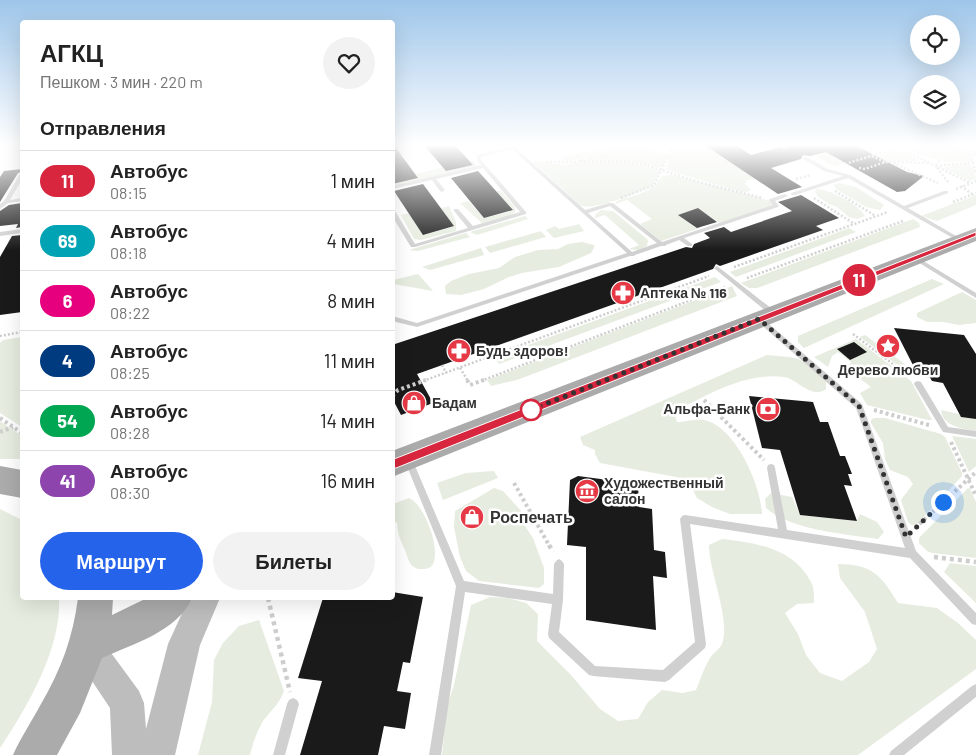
<!DOCTYPE html>
<html lang="ru">
<head>
<meta charset="utf-8">
<style>
  body { margin:0; font-family:Barlow,sans-serif; background:#f2f2f2; color:#222; height:100vh; display:flex; flex-direction:column; font-size:19px; white-space:nowrap }
  * { box-sizing:border-box; margin:0 }
  p { font-size:16px; color:#767676 }
  .icon { flex:none; width:28px; height:28px; fill:none; stroke:currentColor; stroke-width:2; stroke-linecap:round; stroke-linejoin:round }
  .map { position:relative; flex:1; overflow:hidden }
  .details { position:absolute; left:20px; top:20px; width:375px; height:580px; display:flex; flex-direction:column; background:#fff; border-radius:5px; box-shadow:0 5px 20px #0002 }
  .details>* { flex:none }
  .badge { padding:0 10px; border-radius:16px; font-size:18px; line-height:32px }
  .controls { position:absolute; left:910px; top:15px; display:grid; gap:10px }
  .controls a { display:grid; place-items:center; width:50px; height:50px; border-radius:50%; background:#fff; box-shadow:0 5px 20px #0002; font-size:25px }
  .you { position:absolute; width:25px; height:25px; margin:-12px; border:4px solid #fff; border-radius:50%; background:#1a73e8; box-shadow:0 0 0 8px #1a73e833 }
  .map>.badge { position:absolute; translate:-50% -50%; box-shadow:0 0 0 2px #fff }
  h2 { padding:0 20px; font-size:19px; line-height:45px }
  .round { display:grid; place-items:center; flex:none; width:52px; height:52px; border-radius:26px; background:#f2f2f2 }
  .summary { display:flex; align-items:center; justify-content:space-between; height:85px; padding:0 20px }
  h1 { font-size:24px; font-weight:800; line-height:38px }
  .cta { display:flex; gap:10px; margin-top:auto; padding:10px 20px }
  .cta a { flex:1; height:58px; border-radius:30px; background:#2563eb; color:#fff; font-size:20px; font-weight:800; line-height:58px; text-align:center }
  .cta a+a { background:#f2f2f2; color:#222 }
  ul { padding:0; list-style:none }
  li { display:flex; align-items:center; gap:15px; height:60px; padding:0 20px; border-top:1px solid #e0e0e0 }
  li div { flex:1 }
  li b { display:block; font-size:19px }
  li em { font-style:normal }
  li .badge { min-width:55px; font-weight:700; text-align:center }
  .map>svg:first-child { display:block }
  .green { fill:#e6ecdf }
  .building { fill:#1a1a1a }
  .lines { fill:none; stroke-linecap:round; stroke-linejoin:round }
  .path-far2 { stroke:#cdcdcd; stroke-width:2.5; stroke-dasharray:2 2; stroke-linecap:butt }
  .path-far1 { stroke:#cdcdcd; stroke-width:4; stroke-dasharray:3 3; stroke-linecap:butt }
  .path { stroke:#cdcdcd; stroke-width:4.5; stroke-dasharray:4 4; stroke-linecap:butt }
  .lane { fill:#d0d0d0; fill-rule:evenodd }
  .secondary { fill:#bdbdbd; fill-rule:evenodd }
  .primary { fill:#ababab; fill-rule:evenodd }
  .line { fill:#d7263d; stroke:#fff }
  .walk { stroke:#333; stroke-width:5; stroke-dasharray:0 9 }
  .stop-dot { fill:#fff; stroke:#d7263d; stroke-width:2.5 }
  .labels { text-anchor:middle; stroke-width:5; stroke-linejoin:round; paint-order:stroke }
  .poi-label { font-size:14px; font-weight:bold; fill:#333; stroke:#fff; text-anchor:start }
  .near-poi-label { font-size:16px; font-weight:bold; fill:#333; stroke:#fff; text-anchor:start }
</style>
</head>
<body>
<div class="map">
<svg width="976" height="755" viewBox="0 0 976 755">
  <rect width="100%" height="100%" fill="#fff"/>
  <g class="green">
    <path d="M 610,144 L 646,144 L 622,150 L 653,144 L 677,144 L 670,151 L 663,147 L 658,149 L 660,154 L 669,154 L 662,168 L 630,161 L 584,161 L 593,157 C 582,157 569,164 560,158 Z"/>
    <path d="M 705,144 L 709,146 L 707,147 L 713,152 L 716,151 L 733,164 L 758,179 L 747,180 L 745,184 L 751,190 L 745,193 L 667,170 C 667,144 685,144 705,144 Z"/>
    <path d="M 914,144 L 947,148 L 938,160 C 925,155 917,156 903,147 Z"/>
    <polygon points="871,145 880,151 836,166 829,164 815,155 826,152 843,153"/>
    <polygon points="951,148 976,152 976,154 970,155 971,161 942,162"/>
    <polygon points="896,150 918,159 918,161 886,161 876,156 886,153 891,155 892,151"/>
    <polygon points="468,161 477,162 475,163 477,166 393,186 392,180"/>
    <path d="M 535,161 L 563,165 L 581,162 L 629,162 L 660,171 L 653,185 C 639,192 593,212 580,205 L 533,162 Z"/>
    <polygon points="968,163 973,167 976,179 969,181 943,168"/>
    <path d="M 672,175 L 771,201 L 773,206 L 720,223 L 698,208 L 679,215 L 701,225 L 700,228 L 661,241 L 640,224 L 652,219 L 627,200 L 615,204 L 617,201 C 634,195 653,193 662,176 Z"/>
    <polygon points="839,183 856,187 884,205 880,210 866,207 836,189 834,185"/>
    <path d="M 817,189 C 829,189 860,205 865,216 L 857,219 L 849,217 L 837,207 L 829,204 L 817,196 L 815,191 Z"/>
    <polygon points="500,190 515,207 515,212 509,216 482,223 460,203 469,201 484,218 513,211 496,192"/>
    <polygon points="976,195 976,205 937,221 921,216"/>
    <polygon points="449,206 456,222 456,231 421,240 414,239 401,215 409,213 424,235 454,226 441,208"/>
    <polygon points="601,210 613,211 648,240 647,246 638,250 629,249 639,245 605,215 595,218 595,215"/>
    <polygon points="525,216 528,219 477,235 470,232"/>
    <polygon points="913,219 919,223 920,227 757,288 749,288 741,283"/>
    <polygon points="579,224 584,231 554,238 546,230 555,226 559,229"/>
    <polygon points="849,228 856,232 736,277 730,272"/>
    <polygon points="541,231 546,237 490,253 485,247"/>
    <polygon points="466,233 470,237 418,251 409,250"/>
    <polygon points="582,242 594,245 594,248 591,253 559,267 522,273 509,277 484,289 461,295 446,294 445,286 451,281 469,274 499,268 515,257 538,250 558,249 568,244"/>
    <polygon points="481,248 484,255 430,270 422,267"/>
    <polygon points="418,274 433,291 393,284 393,280"/>
    <polygon points="715,277 721,282 499,364 495,357"/>
    <polygon points="932,279 944,284 804,348 798,342 798,336"/>
    <polygon points="732,286 737,296 517,380 491,386 487,380"/>
    <polygon points="962,292 976,300 976,323 959,325 943,322 927,322 917,317 917,313"/>
    <polygon points="865,335 913,370 926,371 930,378 912,376 860,337"/>
    <polygon points="22,337 22,427 0,413 0,343 3,340"/>
    <polygon points="856,339 911,381 932,420 928,420 867,405 860,393 871,387 849,370 848,367 851,362 838,352 832,356 828,367 814,357"/>
    <path d="M 767,355 C 801,358 803,356 826,382 L 826,389 C 811,400 798,379 784,377 C 745,372 707,395 674,412 L 677,422 C 685,422 698,418 704,420 C 735,426 761,485 762,514 L 730,514 L 712,507 L 697,498 L 687,479 L 600,463 L 595,454 L 595,450 L 583,445 L 580,437 Z"/>
    <path d="M 941,410 L 959,414 L 962,417 L 976,419 L 976,431 C 963,429 942,426 941,410 Z"/>
    <polygon points="874,418 885,418 941,434 945,437 962,473 962,476 916,525 912,525 908,522 901,500 913,484 908,477 890,470 885,459 883,443 871,423 871,420"/>
    <polygon points="0,421 22,436 22,459 0,459"/>
    <polygon points="952,436 976,439 976,466 969,472"/>
    <polygon points="494,471 498,478 443,500 437,483 466,473"/>
    <polygon points="494,488 503,491 522,512 525,526 533,538 544,568 544,584 539,588 479,581 466,571 460,557 454,527 455,511"/>
    <polygon points="968,488 970,489 976,502 976,558 932,553 927,551 919,543 919,538"/>
    <path d="M 771,493 L 792,497 L 800,515 L 857,521 L 860,514 L 877,522 L 884,532 L 878,539 C 845,534 791,530 766,508 L 765,499 Z"/>
    <path d="M 409,498 C 424,504 441,548 433,564 C 431,568 427,569 423,569 C 408,570 409,557 404,548 C 399,537 398,535 397,522 L 393,524 L 393,504 Z"/>
    <path d="M 0,509 L 22,520 L 22,598 L 59,598 C 62,647 27,708 0,748 Z"/>
    <path d="M 722,539 C 757,543 795,548 812,584 C 814,589 814,597 814,603 L 797,604 L 785,613 L 798,634 L 806,655 L 820,673 L 842,681 L 869,662 L 877,649 L 865,612 L 840,578 L 838,564 C 872,564 881,575 898,603 L 937,608 L 958,623 L 976,640 L 976,669 L 858,755 L 442,755 L 447,706 L 454,685 L 471,605 L 490,597 L 508,598 L 526,603 L 538,614 L 537,641 L 571,675 L 600,709 L 618,721 L 638,719 L 648,702 L 662,690 L 683,693 L 696,690 C 700,680 704,668 710,658 C 713,653 720,649 722,644 C 731,619 709,572 709,545 Z"/>
    <polygon points="950,563 976,566 976,603 944,572"/>
    <path d="M 259,620 L 284,691 C 279,705 271,710 263,721 C 257,731 253,743 250,755 L 198,755 L 212,702 L 214,660 L 223,643 L 239,626 Z"/>
  </g>
  <g class="building">
    <polygon points="393,144 418,178 392,184"/>
    <polygon points="423,144 454,144 473,165 446,171"/>
    <polygon points="703,144 734,144 751,155 781,147 786,149 790,144 853,144 907,172 924,176 905,191 897,192 826,152 810,156 803,155 801,159 771,168 802,187 778,194"/>
    <polygon points="22,169 22,172 18,173 0,202 0,177 4,171"/>
    <polygon points="478,171 488,182 513,210 484,218 451,178"/>
    <polygon points="423,184 454,226 423,235 394,191"/>
    <polygon points="801,195 839,218 816,226 823,230 720,266 716,264 713,269 417,374 433,403 401,415 392,398 392,345 686,247 692,248 694,244 710,238 704,233 724,227 731,232 792,211 778,202"/>
    <polygon points="22,203 22,227 16,228 18,224 0,226 0,211 9,205"/>
    <polygon points="698,208 717,222 697,228 678,215"/>
    <polygon points="22,235 22,312 0,315 0,257 12,236"/>
    <polygon points="894,328 964,335 976,354 976,419 961,417 943,383 932,381 926,371 915,369"/>
    <polygon points="854,342 867,352 850,360 837,349"/>
    <polygon points="749,396 813,402 820,422 828,422 840,456 845,456 852,474 848,474 852,486 844,485 857,521 800,515 780,450 762,448"/>
    <polygon points="578,476 638,484 639,507 652,509 654,550 665,552 667,578 653,576 656,630 586,620 586,547 567,545 570,480"/>
    <polygon points="392,592 423,597 410,663 403,662 397,691 411,693 405,729 384,726 378,755 300,755 322,681 298,678 323,598 392,598"/>
  </g>
  <g class="lines">
    <g class="path-far2">
      <polyline points="921,144 976,151"/>
      <polyline points="971,144 976,147"/>
      <polyline points="899,148 970,183"/>
      <polyline points="976,154 971,156 976,173"/>
      <polyline points="872,156 885,162"/>
      <polyline points="580,161 629,162 645,165 699,182 762,198"/>
      <polyline points="546,162 576,162 649,144"/>
      <polyline points="893,163 938,183"/>
      <polyline points="845,164 910,144"/>
      <polyline points="936,165 953,144"/>
      <polyline points="936,166 976,162"/>
      <polyline points="859,168 865,169 885,162 930,163"/>
      <polyline points="937,168 949,183"/>
      <polyline points="796,179 810,175"/>
      <polyline points="961,186 972,194"/>
      <polyline points="956,189 976,181"/>
      <polyline points="835,191 874,215"/>
      <polyline points="621,198 654,185 670,152 679,144"/>
      <polyline points="814,198 853,223"/>
      <polyline points="953,202 976,193"/>
      <polyline points="734,267 888,212"/>
      <polyline points="747,278 903,221"/>
      <polyline points="853,334 910,377"/>
      <polyline points="0,336 22,332"/>
      <polyline points="442,365 446,373"/>
      <polyline points="460,368 468,381"/>
      <polyline points="423,381 709,276"/>
      <polyline points="481,381 725,287"/>
    </g>
    <g class="path-far1">
      <polyline points="467,380 470,385 484,380"/>
      <polyline points="392,396 398,390 426,380"/>
      <polyline points="704,400 764,460"/>
      <polyline points="874,410 929,425"/>
      <polyline points="0,418 22,433"/>
      <polyline points="0,432 13,427"/>
      <polyline points="951,442 976,496"/>
      <polyline points="514,483 550,547"/>
      <polyline points="915,528 976,472"/>
    </g>
    <g class="path">
      <polyline points="549,545 553,552"/>
      <polyline points="934,557 976,562"/>
      <polyline points="268,598 290,692"/>
    </g>
    <g class="lane">
      <polygon points="19,144 22,144 22,147 20,147"/>
      <path d="M 521,144 L 530,144 L 516,148 L 585,210 L 609,203 L 613,203 L 662,242 L 773,205 L 769,200 L 770,199 L 785,194 L 788,196 L 775,201 L 779,206 L 778,207 L 684,238 L 692,244 L 692,246 L 688,246 L 679,240 L 666,245 L 665,246 L 661,246 L 635,255 L 634,256 L 630,256 L 417,327 L 392,321 L 392,316 L 417,323 L 627,253 L 512,149 L 481,157 L 481,160 L 526,212 L 526,214 L 415,247 L 411,247 L 392,216 L 392,209 L 395,211 L 415,244 L 468,228 L 454,211 L 454,209 L 458,209 L 473,226 L 520,212 L 483,168 L 436,179 L 445,190 L 442,192 L 440,191 L 432,180 L 392,189 L 392,186 L 481,165 L 477,160 L 477,155 L 509,147 L 509,146 L 511,145 L 514,146 ZM 610,206 L 657,243 L 632,252 L 588,213 Z"/>
      <polygon points="744,144 762,146 775,144 762,148"/>
      <polygon points="780,144 786,144 787,146 785,147"/>
      <polygon points="803,157 807,157 828,169 850,175 904,206 944,191 948,191 948,193 908,208 963,240 960,242 958,241 848,178 795,195 791,195 791,193 843,176 824,171 803,159"/>
      <polygon points="20,174 22,174 22,179 10,200 22,198 22,201 8,203 0,209 0,204 4,201"/>
      <polygon points="22,229 22,233 0,236 0,232"/>
      <polygon points="915,256 976,293 976,298 913,259 913,257"/>
      <polygon points="717,266 776,312 777,314 776,316 772,316 715,269 714,268"/>
      <polygon points="758,318 762,318 862,404 916,551 976,613 976,625 972,624 910,558 690,524 706,644 705,648 669,680 665,682 593,676 589,675 549,638 548,634 552,604 465,592 441,755 429,755 456,586 404,459 405,456 408,455 411,456 412,459 464,581 553,594 554,564 556,561 559,559 562,561 564,564 563,600 559,632 595,666 663,670 695,642 680,519 682,516 685,515 778,529 767,468 768,465 771,464 774,465 775,468 787,530 905,548 856,408 758,322 757,320"/>
      <polygon points="918,381 921,382 948,427 976,431 976,437 943,432 914,384 915,382"/>
      <polygon points="976,684 976,697 904,755 889,755 891,751 972,686"/>
      <polygon points="293,698 297,700 299,704 285,755 273,755 287,704 289,700"/>
    </g>
    <polygon class="secondary" points="189,598 220,598 200,645 175,755 112,755 110,708 76,657 71,646 76,635 87,630 98,635 139,691 144,703 146,729 168,644"/>
    <g class="primary">
      <polygon points="976,228 976,241 392,477 392,451"/>
      <polygon points="0,466 22,470 22,498 0,494"/>
      <path d="M 78,598 L 113,598 L 112,615 L 147,598 L 192,598 C 178,631 133,644 102,658 L 80,713 L 57,755 L 13,755 C 21,737 32,721 41,704 C 61,670 73,637 78,598 Z"/>
    </g>
  </g>
  <linearGradient id="sky" x2="0" y2="1"><stop stop-color="#9ec6ea"/><stop offset="0.58" stop-color="#fff"/><stop offset="1" stop-color="#fff" stop-opacity="0"/></linearGradient>
  <rect width="976" height="250" fill="url(#sky)"/>
  <polygon class="line" points="976,232 976,236 396,468 389,468 387,464 389,461"/>
  <g class="lines">
    <polyline class="walk" points="531,410 523,413 759,319 859,406 906,537 943,502"/>
  </g>
  <defs>
    <g id="pharmacy-disc" transform="scale(1.25)"><circle r="9.5" fill="#e63946" stroke="#fff"/><path d="M-2-6h4v4h4v4h-4v4h-4v-4h-4v-4h4Z" fill="#fff"/></g>
    <g id="sight-disc" transform="scale(1.25)"><circle r="9.5" fill="#e63946" stroke="#fff"/><path d="M0-6L1.8-2.2L6-1.7L2.9 1.2L3.7 5.4L0 3.3L-3.7 5.4L-2.9 1.2L-6-1.7L-1.8-2.2Z" fill="#fff"/></g>
    <g id="shop-disc" transform="scale(1.25)"><circle r="9.5" fill="#e63946" stroke="#fff"/><path d="M-5-2.5h2.3a2.7 3.5 0 0 1 5.4 0H5L5.5 6h-11ZM-1.5-2.5h3a1.5 2.3 0 0 0-3 0Z" fill="#fff"/></g>
    <g id="bank-disc" transform="scale(1.25)"><circle r="9.5" fill="#e63946" stroke="#fff"/><path d="M-6-4H6V4H-6ZM0-2.3a2.3 2.3 0 1 0 0 4.6a2.3 2.3 0 1 0 0-4.6Z" fill="#fff"/></g>
    <g id="museum-disc" transform="scale(1.25)"><circle r="9.5" fill="#e63946" stroke="#fff"/><path d="M0-6L6-3V-2H-6V-3ZM-5-1h2V3h-2ZM-1-1h2V3h-2ZM3-1h2V3H3ZM-6 4H6V6H-6Z" fill="#fff"/></g>
  </defs>
  <g fill-rule="evenodd">
    <use href="#pharmacy-disc" x="623" y="293"/>
    <use href="#sight-disc" x="888" y="346"/>
    <use href="#pharmacy-disc" x="459" y="351"/>
    <use href="#shop-disc" x="414" y="403"/>
    <use href="#bank-disc" x="768" y="409"/>
    <use href="#museum-disc" x="587" y="491"/>
    <use href="#shop-disc" x="472" y="517"/>
  </g>
  <circle class="stop-dot" cx="531" cy="410" r="10"/>
  <g class="labels">
    <g class="poi-label">
      <text x="640" y="298">Аптека № 116</text>
      <text x="476" y="356">Будь здоров!</text>
      <text x="888" y="375" text-anchor="middle">Дерево любви</text>
      <text x="432" y="408">Бадам</text>
      <text x="750" y="414" text-anchor="end">Альфа-Банк</text>
      <text x="604" y="488">Художественный<tspan x="604" dy="16">салон</tspan></text>
    </g>
    <g class="near-poi-label">
      <text x="490" y="523">Роспечать</text>
    </g>
  </g>
</svg>
<div class="controls">
<a><svg class="icon" aria-label="locate" viewBox="0 0 24 24"><circle cx="12" cy="12" r="6"/><path d="M12 2v4M12 18v4M2 12h4M18 12h4"/></svg></a>
<a><svg class="icon" aria-label="layers" viewBox="0 0 24 24"><path d="M12 4l9 5-9 5-9-5zM3 14l9 5 9-5"/></svg></a>
</div>
<div class="you" style="left:943px;top:502px"></div>
<b class="badge" style="left:859px;top:280px;background:#d7263d;color:#fff">11</b>
<section class="details">
<div class="summary"><div><h1>АГКЦ</h1><p>Пешком · 3 мин · 220 m</p></div><a class="round"><svg class="icon" aria-label="heart" viewBox="0 0 24 24"><path d="M12 20l-8-8c-3-5 5-10 8-4 3-6 11-1 8 4z"/></svg></a></div>
<h2>Отправления</h2>
<ul>
<li><span class="badge" style="background:#d7263d;color:#fff">11</span><div><b>Автобус</b><p>08:15</p></div><em>1 мин</em></li>
<li><span class="badge" style="background:#00a3b4;color:#fff">69</span><div><b>Автобус</b><p>08:18</p></div><em>4 мин</em></li>
<li><span class="badge" style="background:#e6007e;color:#fff">6</span><div><b>Автобус</b><p>08:22</p></div><em>8 мин</em></li>
<li><span class="badge" style="background:#003b80;color:#fff">4</span><div><b>Автобус</b><p>08:25</p></div><em>11 мин</em></li>
<li><span class="badge" style="background:#00a651;color:#fff">54</span><div><b>Автобус</b><p>08:28</p></div><em>14 мин</em></li>
<li><span class="badge" style="background:#8e44ad;color:#fff">41</span><div><b>Автобус</b><p>08:30</p></div><em>16 мин</em></li>
</ul>
<div class="cta"><a>Маршрут</a><a>Билеты</a></div>
</section>
</div>
</body>
</html>
